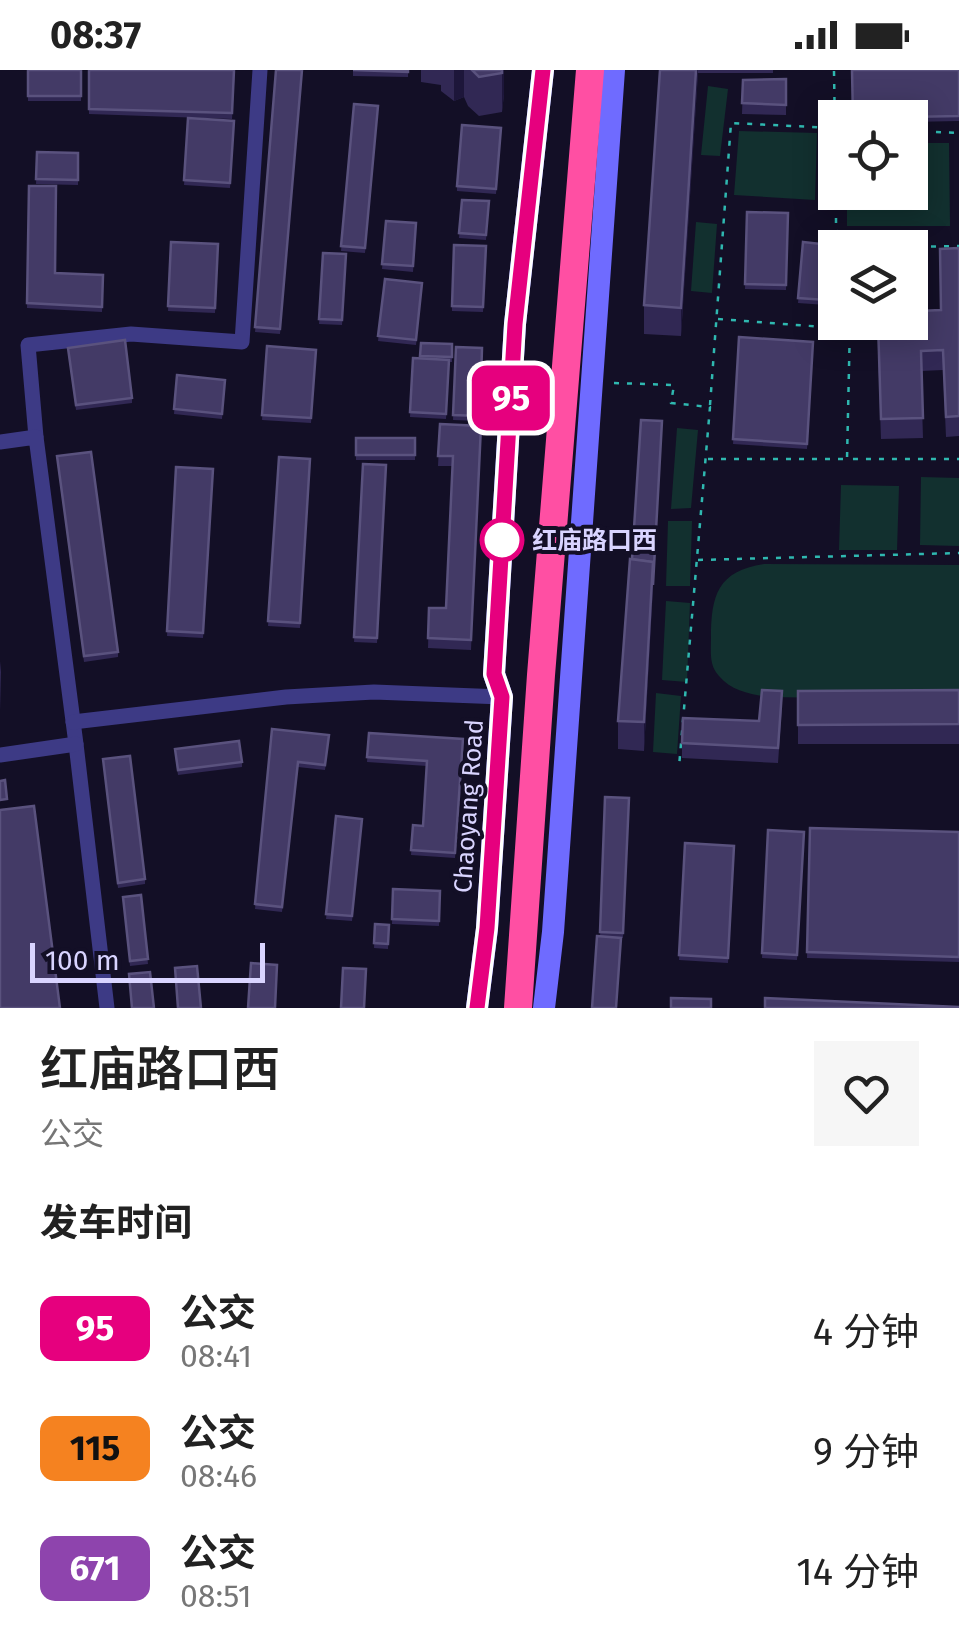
<!DOCTYPE html>
<html lang="zh">
<head>
<meta charset="utf-8">
<style>
  body { margin:0; font-family:"Fira Sans","Noto Sans SC",sans-serif; background:#f6f6f6; color:#222; height:100vh; display:flex; flex-direction:column; font-size:38px; white-space:nowrap }
  * { box-sizing:border-box; margin:0 }
  p { font-size:32px; color:#767676 }
  .icon { flex:none; width:55px; height:55px; fill:none; stroke:currentColor; stroke-width:2; stroke-linecap:round; stroke-linejoin:round }
  .map { position:relative; height:938px; overflow:hidden }
  .drawer { display:flex; flex-direction:column; background:#fff; flex:1 }
  .drawer>* { flex:none }
  .badge { padding:0 20px; border-radius:15px; font-size:35px; line-height:65px }
  .tools { position:absolute; left:818px; top:30px; display:grid; gap:20px }
  .tools a { display:grid; place-items:center; width:110px; height:110px; border-radius:0px; background:#fff; box-shadow:0 5px 25px #0003; font-size:50px }
  .scale { position:absolute; left:30px; bottom:25px; width:235px; box-sizing:border-box; padding-left:10px; border:5px solid #d9d4ff; border-top:0; font-size:28px; line-height:35px; white-space:nowrap; color:#d9d4ff; -webkit-text-stroke:8px #130f26; paint-order:stroke }
  .map>.badge { position:absolute; translate:-50% -50%; box-shadow:0 0 0 5px #fff }
  h2 { padding:0 40px; font-size:38px; line-height:90px }
  .round { display:grid; place-items:center; flex:none; width:105px; height:105px; border-radius:0px; background:#f6f6f6 }
  .summary { display:flex; align-items:center; justify-content:space-between; height:170px; padding:0 40px }
  h1 { font-size:48px; font-weight:600; line-height:75px }
  ul { padding:0; list-style:none }
  li { display:flex; align-items:center; gap:30px; height:120px; padding:0 40px }
  li div { flex:1 }
  li b { display:block; font-size:38px }
  li em { font-style:normal }
  li .badge { min-width:110px; font-weight:700; text-align:center }
  .status { display:flex; justify-content:space-between; align-items:center; height:70px; padding:0 50px; background:#fff; direction:ltr }
  .status svg { height:28px; fill:currentColor }
  .map>svg:first-child { display:block }
  .green { fill:#12302f }
  .lines { fill:none; stroke-linecap:round; stroke-linejoin:round }
  .path { stroke:#2fb8b0; stroke-width:2.5; stroke-dasharray:5 8; stroke-linecap:butt }
  .street { stroke:#3d3a85; stroke-width:15 }
  .secondary { stroke:#6f6bff; stroke-width:22 }
  .highway { stroke:#ff4fa3; stroke-width:28 }
  .wall { fill:#312854 }
  .shaded-wall { fill:#1d163a }
  .building { fill:#433a66; stroke:#5a527e; stroke-width:2.5 }
  .line-casing { stroke:#fff; stroke-width:22 }
  .line { stroke:#e6007e; stroke-width:15 }
  .stop-dot { fill:#fff; stroke:#e6007e; stroke-width:5 }
  .labels { text-anchor:middle; stroke-width:8; stroke-linejoin:round; paint-order:stroke }
  .stop-label { font-size:25px; font-weight:bold; fill:#d9d4ff; stroke:#130f26; text-anchor:start }
  .street-label { font-size:25px; fill:#d9d4ff; stroke:#130f26 }
</style>
</head>
<body>
<div class="status"><b>08:37</b><svg viewBox="0 0 49 12"><path d="M0 12V9h3v3zM5 12V6h3v6zM10 12V3h3v9zM15 12V0h3v12zM26 1h20v11H26zM47 4h2v5h-2z"/></svg></div>
<div class="map">
<svg width="959" height="938" viewBox="0 0 959 938">
  <rect width="100%" height="100%" fill="#130f26"/>
  <g class="green">
    <polygon points="708,16 728,19 720,86 701,85"/>
    <polygon points="739,61 817,63 815,130 734,125"/>
    <polygon points="910,73 949,73 950,156 847,156 847,123 910,122"/>
    <polygon points="696,152 717,154 712,223 691,221"/>
    <polygon points="677,358 698,360 691,438 671,439"/>
    <polygon points="921,407 959,408 959,476 920,475"/>
    <polygon points="841,415 899,416 897,480 839,480"/>
    <polygon points="668,451 692,451 690,516 666,516"/>
    <path d="M 764,494 L 959,495 L 959,630 L 770,627 C 753,625 731,621 719,606 C 709,595 711,583 711,568 C 711,525 718,501 764,494 Z"/>
    <polygon points="666,531 690,533 687,612 662,610"/>
    <polygon points="656,623 681,626 677,684 653,682"/>
  </g>
  <g class="lines">
    <g class="path">
      <polyline points="834,1 835,63"/>
      <polyline points="910,61 959,63"/>
      <polyline points="836,122 836,160 852,175"/>
      <polyline points="853,178 959,176"/>
      <polyline points="718,249 850,259"/>
      <polyline points="850,252 847,389 959,389"/>
      <polyline points="614,313 674,315 671,333 710,337 679,697"/>
      <polyline points="710,335 731,53 835,58"/>
      <polyline points="708,389 845,389"/>
      <polyline points="698,490 959,483"/>
    </g>
    <g class="street">
      <polyline points="36,367 28,275 131,264 242,272 260,0"/>
      <polyline points="0,372 36,367 76,674 107,938"/>
      <polyline points="73,652 286,627 374,622 502,627"/>
      <polyline points="0,685 76,674"/>
    </g>
    <g class="secondary">
      <polyline points="477,938 487,859 502,627 494,604 515,254 543,0"/>
      <polyline points="544,938 553,862 614,0"/>
    </g>
    <polyline class="highway" points="518,938 541,605 590,0"/>
  </g>
  <g class="wall">
    <rect x="28" y="0" width="53" height="31"/>
    <polygon points="89,0 235,0 232,49 89,44"/>
    <polygon points="276,0 302,0 280,264 255,262"/>
    <polygon points="353,0 408,0 408,7 353,6"/>
    <polygon points="421,0 504,0 504,24 502,42 479,46 468,36 464,27 454,31 441,21 441,15 421,12"/>
    <polygon points="660,0 773,0 773,3 698,3 681,266 644,264 644,235"/>
    <polygon points="959,0 959,51 910,52 910,48"/>
    <polygon points="786,9 786,45 742,44 743,10"/>
    <polygon points="354,34 378,36 365,183 341,181"/>
    <polygon points="188,48 234,51 230,118 184,115"/>
    <polygon points="501,58 496,124 457,121 457,116"/>
    <polygon points="37,82 78,83 78,115 36,114"/>
    <polygon points="29,116 55,203 103,205 102,242 27,238"/>
    <polygon points="462,130 489,131 486,170 459,168"/>
    <polygon points="747,142 788,143 786,220 745,219"/>
    <polygon points="386,151 416,153 413,202 382,199"/>
    <polygon points="171,172 218,174 215,243 168,241"/>
    <polygon points="803,172 831,175 826,235 798,233"/>
    <polygon points="486,176 483,242 452,241 452,236"/>
    <polygon points="959,178 959,366 946,367 943,300 921,301 923,368 881,369 877,252 918,241 941,240"/>
    <polygon points="323,183 346,184 342,255 319,254"/>
    <polygon points="385,209 422,213 416,275 378,271"/>
    <polygon points="739,267 813,272 807,379 733,374"/>
    <polygon points="452,274 452,292 449,292 446,349 410,347 413,288 420,289 420,286"/>
    <polygon points="267,276 316,280 311,353 262,350"/>
    <polygon points="456,277 482,278 480,351 453,350"/>
    <polygon points="68,283 132,328 132,333 76,340"/>
    <polygon points="177,305 225,310 222,349 174,344"/>
    <polygon points="662,351 644,681 618,679 618,651 632,489"/>
    <polygon points="440,354 481,356 471,580 428,578 429,538 446,538 453,396 438,396"/>
    <rect x="356" y="368" width="59" height="22"/>
    <polygon points="279,387 310,389 300,558 268,556"/>
    <polygon points="57,391 118,582 118,587 84,592"/>
    <polygon points="363,394 386,395 377,573 354,572"/>
    <polygon points="176,397 213,399 203,568 167,566"/>
    <polygon points="0,591 1,602 0,641"/>
    <polygon points="959,620 959,674 798,674 798,621"/>
    <polygon points="782,636 778,693 682,688 682,673 759,651"/>
    <polygon points="272,659 329,670 325,700 298,697 282,842 255,839"/>
    <polygon points="369,663 463,669 455,788 411,785 413,755 423,756 427,696 367,692"/>
    <polygon points="175,685 242,692 242,697 178,705"/>
    <polygon points="103,694 145,809 145,814 118,818"/>
    <polygon points="605,727 629,728 623,868 600,867"/>
    <polygon points="336,746 362,749 352,851 326,849"/>
    <polygon points="810,758 959,762 959,892 807,888"/>
    <polygon points="768,760 804,762 797,890 762,888"/>
    <polygon points="685,773 734,776 728,893 679,890"/>
    <polygon points="393,819 440,821 439,856 392,854"/>
    <polygon points="141,825 148,894 130,896 123,827"/>
    <polygon points="375,854 389,855 388,879 374,878"/>
  </g>
  <g class="shaded-wall">
    <polygon points="454,0 464,0 464,27 454,31"/>
    <polygon points="502,0 504,0 504,24 502,42"/>
    <polygon points="696,0 698,0 681,266 681,238"/>
    <polygon points="662,351 653,520 644,681 644,652 653,492"/>
  </g>
  <g class="building">
    <rect x="28" y="0" width="53" height="26"/>
    <polygon points="89,0 234,0 232,43 89,39"/>
    <polygon points="276,0 302,0 280,259 255,257"/>
    <polygon points="353,0 408,0 408,2"/>
    <polygon points="472,0 502,0 502,3 479,7"/>
    <polygon points="660,0 696,0 681,238 644,235"/>
    <polygon points="852,0 959,0 959,46 853,48"/>
    <polygon points="786,9 786,35 742,33 743,10"/>
    <polygon points="354,34 378,36 365,178 341,176"/>
    <polygon points="188,48 234,51 230,113 184,110"/>
    <polygon points="462,55 501,58 496,119 457,116"/>
    <polygon points="37,82 78,83 78,110 36,109"/>
    <polygon points="29,116 56,116 55,203 103,205 102,237 27,233"/>
    <polygon points="462,130 489,131 486,165 459,163"/>
    <polygon points="747,142 788,143 786,215 745,214"/>
    <polygon points="386,151 416,153 413,196 382,194"/>
    <polygon points="171,172 218,174 215,238 168,236"/>
    <polygon points="803,172 831,175 826,230 798,228"/>
    <polygon points="454,175 486,176 483,237 452,236"/>
    <polygon points="959,178 959,346 946,347 943,280 921,281 923,348 881,349 878,252 910,252 910,183 918,183 918,241 941,240 940,179"/>
    <polygon points="323,183 346,184 342,250 319,249"/>
    <polygon points="385,209 422,213 416,270 378,266"/>
    <polygon points="739,267 813,272 807,374 733,369"/>
    <polygon points="125,270 132,328 76,335 68,278"/>
    <polygon points="421,273 452,274 452,287 420,286"/>
    <polygon points="267,276 316,280 311,348 262,345"/>
    <polygon points="456,277 482,278 480,346 453,345"/>
    <polygon points="413,288 449,290 446,344 410,342"/>
    <polygon points="177,305 225,310 222,344 174,339"/>
    <polygon points="641,350 662,351 653,515 653,492 632,489"/>
    <polygon points="440,354 481,356 471,570 428,568 429,538 446,538 453,386 438,386"/>
    <rect x="356" y="368" width="59" height="17"/>
    <polygon points="91,382 118,582 84,586 57,386"/>
    <polygon points="279,387 310,389 300,553 268,551"/>
    <polygon points="363,394 386,395 377,568 354,567"/>
    <polygon points="176,397 213,399 203,563 167,561"/>
    <polygon points="630,489 653,492 644,652 618,651"/>
    <polygon points="762,620 782,621 778,678 682,673 683,648 759,651"/>
    <polygon points="959,620 959,654 798,655 798,621"/>
    <polygon points="272,659 329,665 325,695 298,692 282,837 255,834"/>
    <polygon points="369,663 463,669 455,783 411,780 413,755 423,756 427,691 367,687"/>
    <polygon points="239,671 242,692 178,700 175,679"/>
    <polygon points="130,686 145,809 118,813 103,689"/>
    <polygon points="5,710 7,729 0,730 0,711"/>
    <polygon points="605,727 629,728 623,863 600,862"/>
    <polygon points="34,736 60,938 0,938 0,740"/>
    <polygon points="336,746 362,749 352,846 326,844"/>
    <polygon points="810,758 959,762 959,887 807,882"/>
    <polygon points="768,760 804,762 797,885 762,883"/>
    <polygon points="685,773 734,776 728,888 679,885"/>
    <polygon points="393,819 440,821 439,851 392,849"/>
    <polygon points="141,825 148,889 130,891 123,827"/>
    <polygon points="375,854 389,855 388,874 374,873"/>
    <polygon points="597,866 621,868 616,938 592,938"/>
    <polygon points="251,893 277,895 275,938 248,938"/>
    <polygon points="197,896 201,938 178,938 175,898"/>
    <polygon points="343,898 366,899 364,938 341,938"/>
    <polygon points="150,902 154,938 132,938 129,904"/>
    <polygon points="671,928 711,929 711,938 671,938"/>
    <polygon points="765,928 959,937 959,938 765,938"/>
  </g>
  <g class="lines">
    <g class="line-casing">
      <polyline id="line" points="477,938 487,858 502,627 494,604 515,254 543,0"/>
    </g>
    <use href="#line" class="line"/>
  </g>
  <circle class="stop-dot" cx="502" cy="470" r="20"/>
  <g class="labels">
    <g class="stop-label">
      <text x="532" y="479">红庙路口西</text>
    </g>
    <g class="street-label">
      <text transform="translate(468 736) rotate(-86)" y="9">Chaoyang Road</text>
    </g>
  </g>
</svg>
<div class="tools">
<a><svg class="icon" aria-label="locate" viewBox="0 0 24 24"><circle cx="12" cy="12" r="6"/><path d="M12 2v4M12 18v4M2 12h4M18 12h4"/></svg></a>
<a><svg class="icon" aria-label="layers" viewBox="0 0 24 24"><path d="M12 4l9 5-9 5-9-5zM3 14l9 5 9-5"/></svg></a>
</div>
<div class="scale">100 m</div>
<b class="badge" style="left:511px;top:328px;background:#e6007e;color:#fff">95</b>
</div>
<section class="drawer">
<div class="summary"><div><h1>红庙路口西</h1><p>公交</p></div><a class="round"><svg class="icon" aria-label="heart" viewBox="0 0 24 24"><path d="M12 20l-8-8c-3-5 5-10 8-4 3-6 11-1 8 4z"/></svg></a></div>
<h2>发车时间</h2>
<ul>
<li><span class="badge" style="background:#e6007e;color:#fff">95</span><div><b>公交</b><p>08:41</p></div><em>4 分钟</em></li>
<li><span class="badge" style="background:#f58220;color:#111">115</span><div><b>公交</b><p>08:46</p></div><em>9 分钟</em></li>
<li><span class="badge" style="background:#8e44ad;color:#fff">671</span><div><b>公交</b><p>08:51</p></div><em>14 分钟</em></li>
</ul>
</section>
</body>
</html>
